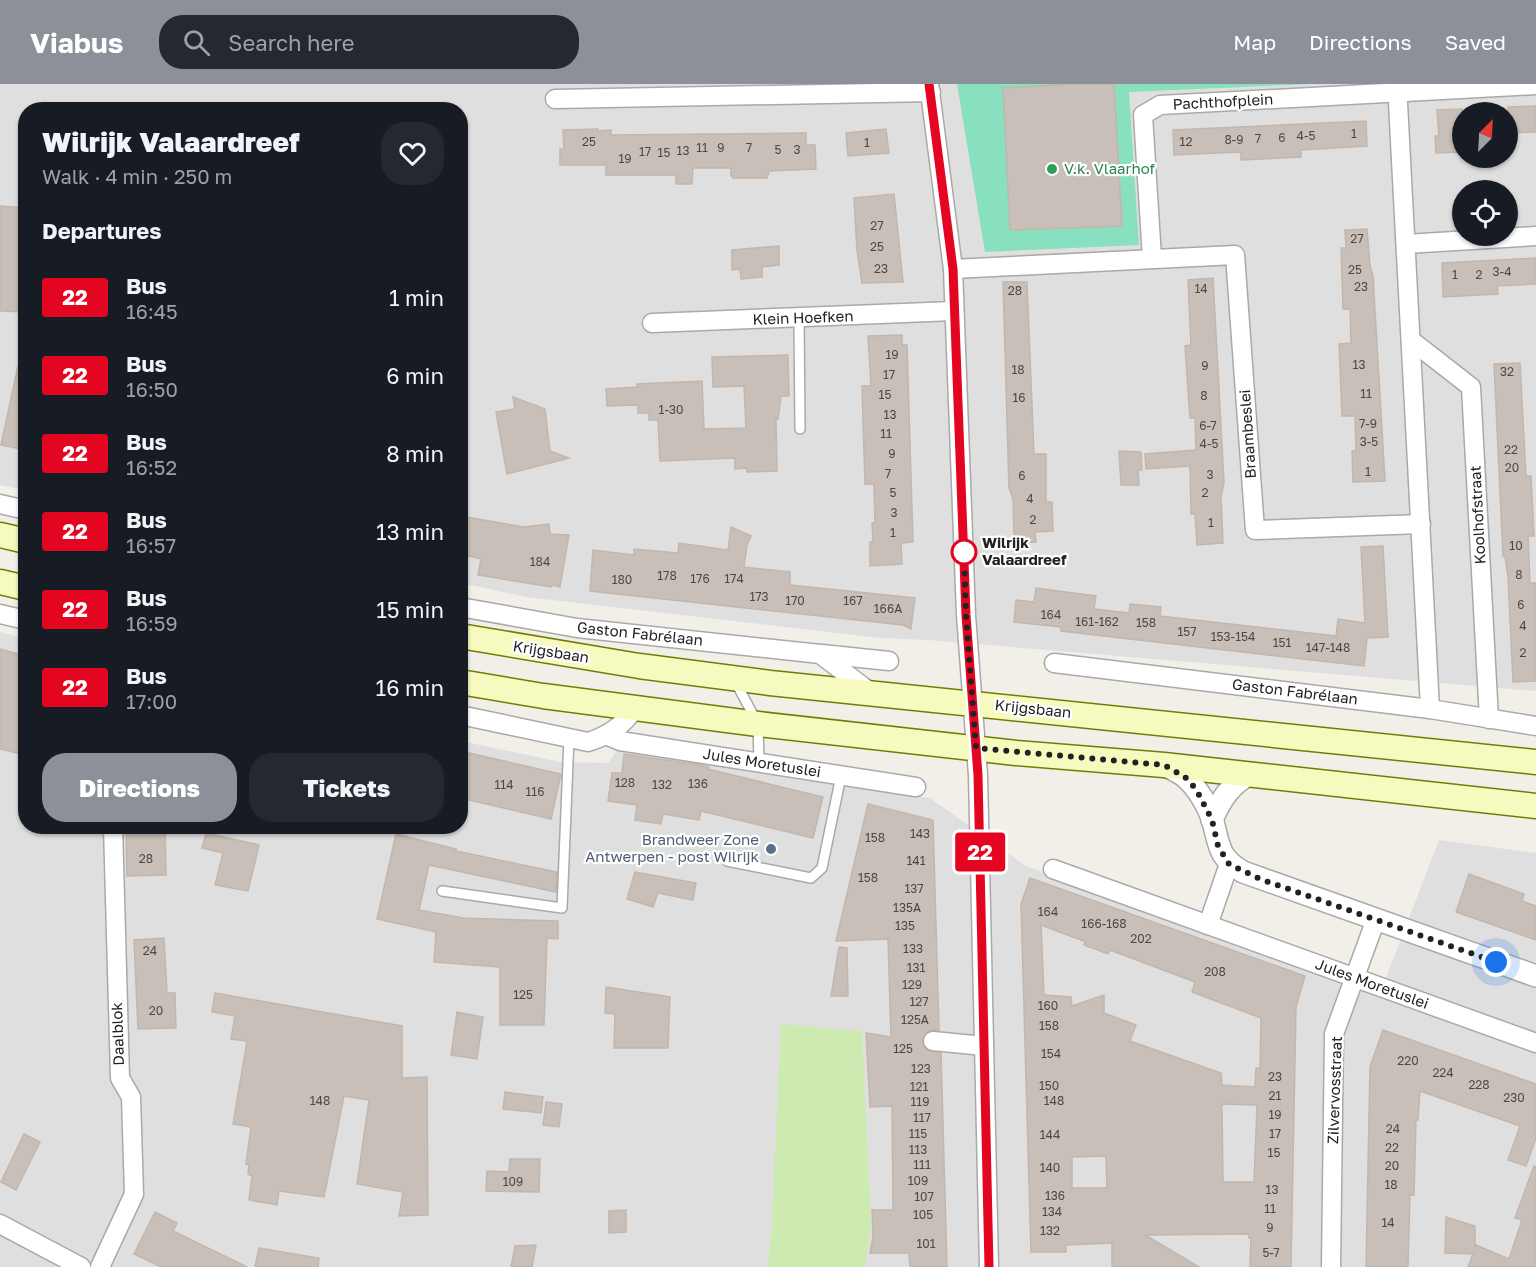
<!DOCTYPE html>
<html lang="en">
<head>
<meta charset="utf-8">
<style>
  body { margin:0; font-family:"Golos Text",sans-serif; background:#242831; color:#f1f3f6; height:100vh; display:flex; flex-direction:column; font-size:22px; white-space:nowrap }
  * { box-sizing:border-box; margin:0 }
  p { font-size:20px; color:#9ea1a6 }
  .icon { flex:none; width:33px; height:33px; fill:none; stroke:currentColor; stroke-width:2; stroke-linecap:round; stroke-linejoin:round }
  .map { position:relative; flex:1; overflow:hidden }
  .side { position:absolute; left:18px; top:18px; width:450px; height:732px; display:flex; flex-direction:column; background:#171b24; border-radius:24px; box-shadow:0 2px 4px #0004 }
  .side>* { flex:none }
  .badge { padding:0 12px; border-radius:4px; font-size:21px; line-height:39px }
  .needle { width:39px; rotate:24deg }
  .fabs { position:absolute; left:1452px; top:18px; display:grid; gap:12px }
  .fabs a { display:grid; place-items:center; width:66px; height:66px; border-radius:50%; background:#171b24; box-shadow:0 2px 4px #0004; font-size:30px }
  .you { position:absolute; width:30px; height:30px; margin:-15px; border:4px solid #fff; border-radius:50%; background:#1a73e8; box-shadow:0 0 0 9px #1a73e833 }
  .map>.badge { position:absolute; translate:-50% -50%; box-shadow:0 0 0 3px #fff }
  h2 { padding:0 24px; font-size:22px; line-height:54px }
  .round { display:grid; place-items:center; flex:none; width:63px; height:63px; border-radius:24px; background:#242831 }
  .headline { display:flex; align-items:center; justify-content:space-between; height:102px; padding:0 24px }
  h1 { font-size:28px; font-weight:800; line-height:45px }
  .action { display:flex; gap:12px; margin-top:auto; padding:12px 24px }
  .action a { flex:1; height:69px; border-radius:24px; background:#8c9099; color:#fff; font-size:24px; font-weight:800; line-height:69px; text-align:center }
  .action a+a { background:#242831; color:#f1f3f6 }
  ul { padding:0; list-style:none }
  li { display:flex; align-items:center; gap:18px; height:78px; padding:0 24px }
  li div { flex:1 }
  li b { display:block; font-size:22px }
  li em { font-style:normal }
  li .badge { min-width:66px; font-weight:700; text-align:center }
  header { display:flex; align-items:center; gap:36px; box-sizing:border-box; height:84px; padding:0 30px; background:#8c9099; color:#fff }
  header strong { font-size:28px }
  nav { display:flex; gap:33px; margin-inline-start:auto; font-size:21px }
  .search { width:420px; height:54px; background:#242831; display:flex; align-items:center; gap:15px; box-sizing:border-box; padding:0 21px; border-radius:24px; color:#9ea1a6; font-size:22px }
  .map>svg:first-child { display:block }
  .residential { fill:#e0dfdf; fill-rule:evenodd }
  .grass { fill:#cdebb0 }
  .pitch { fill:#88e0be }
  .building { fill:#c7bfb8; stroke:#c4b6ab; stroke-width:1.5; fill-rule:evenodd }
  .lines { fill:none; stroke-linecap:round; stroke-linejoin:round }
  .service-casing { stroke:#a9a9a9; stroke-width:12 }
  .minor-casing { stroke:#a9a9a9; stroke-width:21 }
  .tertiary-casing { stroke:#a9a9a9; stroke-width:24 }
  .secondary-casing { stroke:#707d05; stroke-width:27 }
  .service { stroke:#fff; stroke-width:9 }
  .minor { stroke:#fff; stroke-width:18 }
  .tertiary { stroke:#fff; stroke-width:21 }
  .secondary { stroke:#f7fabf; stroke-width:24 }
  .line-casing { stroke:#fff; stroke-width:14 }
  .line { stroke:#e40521; stroke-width:9 }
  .walk { stroke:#222; stroke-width:6; stroke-dasharray:0 10.8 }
  .leisure-dot { fill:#2e9e5b; stroke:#fff; stroke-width:2 }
  .stop-dot { fill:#fff; stroke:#e40521; stroke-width:3 }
  .service-dot { fill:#5c6f8a; stroke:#fff; stroke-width:2 }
  .labels { text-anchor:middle; stroke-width:4.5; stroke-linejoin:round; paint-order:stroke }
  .number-label { font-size:12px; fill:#4b4948 }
  .street-label { font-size:15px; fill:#222; stroke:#fff }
  .leisure-label { font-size:15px; fill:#27864d; stroke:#fff; text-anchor:start }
  .stop-label { font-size:15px; font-weight:bold; fill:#222; stroke:#fff; text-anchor:start }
  .service-label { font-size:15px; fill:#4e5e75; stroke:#fff; text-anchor:end }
</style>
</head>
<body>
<header>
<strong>Viabus</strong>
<div class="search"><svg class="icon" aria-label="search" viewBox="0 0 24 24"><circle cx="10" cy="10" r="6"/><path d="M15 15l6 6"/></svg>Search here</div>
<nav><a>Map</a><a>Directions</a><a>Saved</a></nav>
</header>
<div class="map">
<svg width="1536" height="1183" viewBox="0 0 1536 1183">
  <rect width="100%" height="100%" fill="#f2efe9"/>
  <g class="residential">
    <path d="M 0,0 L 1536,0 L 1536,607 L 928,556 L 880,554 L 526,513 L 461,499 L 460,26 L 26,26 L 25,406 L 0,401 ZM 1462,28 L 1508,28 L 1508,74 L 1462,74 ZM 1462,106 L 1508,106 L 1508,152 L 1462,152 Z"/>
    <polygon points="0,548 25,554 26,742 460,742 461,657 561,678 608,679 618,665 790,690 930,714 1026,782 1379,912 1439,756 1536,769 1536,1183 0,1183"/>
  </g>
  <polygon class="grass" points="781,940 862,947 871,1142 865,1183 767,1183 771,1156"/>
  <polygon class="pitch" points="957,0 1312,0 1129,8 1139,161 985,168"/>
  <g class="building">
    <polygon points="1072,0 1114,0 1122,142 1010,146 1003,4"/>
    <polygon points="1536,22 1536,48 1508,49 1508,23"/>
    <polygon points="1462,25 1462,68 1436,69 1435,52 1439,52 1437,26"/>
    <polygon points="1366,37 1367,62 1301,66 1301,73 1241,76 1241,68 1174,71 1173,46"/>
    <polygon points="598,45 597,47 611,46 611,51 806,49 806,61 815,61 816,85 769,87 767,94 733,94 733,92 731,92 731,84 693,84 692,100 676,100 676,91 606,91 606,81 560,81 560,65 564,65 563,46"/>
    <polygon points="886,45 889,69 848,72 846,49"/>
    <polygon points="894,110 903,198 862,199 857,166 854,114"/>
    <polygon points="0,122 25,124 20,194 26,195 26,228 0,227"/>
    <polygon points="1367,145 1370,181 1373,192 1385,397 1353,398 1352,367 1356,367 1355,332 1342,332 1339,260 1351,259 1350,225 1343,225 1341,164 1346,164 1345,146"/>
    <polygon points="779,162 779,181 762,183 762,193 741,195 740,185 732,186 732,166"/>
    <polygon points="1536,174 1536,200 1497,202 1498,210 1443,213 1442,179"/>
    <polygon points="1213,194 1224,398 1221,413 1223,459 1197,461 1195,430 1191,430 1190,382 1146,385 1145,370 1196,366 1195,334 1190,334 1185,262 1191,261 1188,196"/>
    <polygon points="1003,198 1027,198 1034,370 1046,370 1046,418 1052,418 1053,447 1035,448 1036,458 1017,459 1014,451 1013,415 1009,404"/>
    <polygon points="902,251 902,261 907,261 913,458 901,459 902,480 870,482 870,458 873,458 872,439 875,439 874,400 865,400 862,302 871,302 868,252"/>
    <polygon points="788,271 789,312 781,312 778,335 776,335 777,387 747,388 747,384 735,385 735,374 660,377 658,336 649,336 649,329 638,329 638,321 607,322 606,305 637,303 637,300 702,297 704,345 746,344 744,302 713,303 712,273"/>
    <polygon points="1520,279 1526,392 1531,392 1534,452 1528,452 1530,499 1536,499 1536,597 1513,598 1508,493 1505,472 1503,472 1494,280"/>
    <polygon points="18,282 26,283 26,366 1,361"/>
    <polygon points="513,313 545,325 550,367 569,374 507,390 496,328 515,325"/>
    <polygon points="1119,367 1141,368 1142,386 1138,386 1139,401 1121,401"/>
    <polygon points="460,432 524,443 549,440 550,450 569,451 560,503 553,501 551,503 478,491 481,475 460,470"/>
    <polygon points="731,443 751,452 747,461 744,483 790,488 790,501 915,514 911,545 903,541 590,507 593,466 634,471 634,465 678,469 679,459 728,466"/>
    <polygon points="1383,462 1388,553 1367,554 1364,582 1061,547 1061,543 1014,538 1016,516 1034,518 1036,504 1096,512 1094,525 1129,529 1130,520 1161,523 1160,532 1336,552 1338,535 1365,539 1361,463"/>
    <polygon points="0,565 26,572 26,671 0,665"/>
    <polygon points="460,667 561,690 551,735 460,714"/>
    <polygon points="624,670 701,681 709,683 708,685 823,713 813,754 701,727 699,736 663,730 661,740 635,736 637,721 608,717 612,689 622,689"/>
    <polygon points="868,720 933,736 939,946 928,947 922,956 927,966 941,969 947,1183 910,1183 909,1169 870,1169 873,1153 872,1126 893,1126 892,1022 870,1023 866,949 891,953 888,855 836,857"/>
    <polygon points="126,742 165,742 166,791 127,792"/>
    <polygon points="206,749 259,761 248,807 215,801 223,769 202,764"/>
    <polygon points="396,750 456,765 456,767 557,788 556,808 429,781 419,826 463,834 558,837 558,855 547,854 544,941 500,941 500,883 434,878 436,848 377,835"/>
    <polygon points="635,788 696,799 693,816 658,809 653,823 627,815"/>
    <polygon points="1469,790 1524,810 1522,817 1536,822 1536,856 1456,828"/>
    <path d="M 1030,794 L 1305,892 L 1296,923 L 1291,1183 L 1250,1183 L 1251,1154 L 1249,1154 L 1249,1150 L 1145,1151 L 1199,1183 L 1112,1183 L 1112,1159 L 1066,1161 L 1066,1168 L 1031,1168 L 1021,820 ZM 1041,841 L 1086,858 L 1084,861 L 1108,870 L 1110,866 L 1195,898 L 1192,908 L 1261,934 L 1260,984 L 1256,984 L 1255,1003 L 1222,1001 L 1221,989 L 1130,957 L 1136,941 L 1104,929 L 1104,911 L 1072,922 L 1071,913 L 1044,911 ZM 1222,1020 L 1257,1021 L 1254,1098 L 1223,1098 ZM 1106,1072 L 1107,1104 L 1072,1104 L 1072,1073 Z"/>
    <polygon points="164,854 167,909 175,909 176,944 138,945 134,856"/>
    <polygon points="839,863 847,864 848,912 831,912"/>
    <polygon points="606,903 670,913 668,964 614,964 615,930 605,929"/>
    <polygon points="215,909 402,942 402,994 427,993 428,1131 399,1132 403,1108 357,1100 369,1016 344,1012 324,1113 279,1107 277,1121 249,1116 252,1092 248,1090 249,1081 246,1080 251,1043 233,1040 247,957 231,955 235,932 212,928"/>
    <polygon points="457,928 483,933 477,975 451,971"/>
    <polygon points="1383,946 1536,1000 1536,1054 1526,1082 1508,1076 1520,1042 1420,1007 1418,1036 1416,1036 1414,1111 1410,1111 1408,1183 1366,1183 1370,983"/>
    <polygon points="505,1008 543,1013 541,1029 503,1025"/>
    <polygon points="546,1018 562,1020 559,1043 543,1041"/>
    <polygon points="24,1050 40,1058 16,1106 1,1098"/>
    <polygon points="510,1075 540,1075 539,1108 486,1107 487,1087 509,1088"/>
    <polygon points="1534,1082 1536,1083 1536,1183 1468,1183 1473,1170 1445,1169 1446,1133 1475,1142 1475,1164 1476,1161 1509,1175 1522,1136 1515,1134"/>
    <polygon points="626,1126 626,1148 609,1149 609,1127"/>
    <polygon points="155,1128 177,1139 173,1147 247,1183 161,1183 134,1170"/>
    <polygon points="536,1161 532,1183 511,1183 515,1162"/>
    <polygon points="259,1164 319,1174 318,1183 255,1183"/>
  </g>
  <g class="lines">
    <g class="service-casing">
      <g id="service">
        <polyline points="799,234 800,345"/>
        <polyline points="735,597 758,640 759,678"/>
        <polyline points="727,777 811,794 822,784 841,692"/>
        <polyline points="442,807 562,824 569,654"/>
      </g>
    </g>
    <g class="minor-casing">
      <g id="minor">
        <polyline points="929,0 953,185 966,531 978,691 989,1183"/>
        <polyline points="1397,0 1430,625"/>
        <polyline points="555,15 931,8"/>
        <polyline points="1406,160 1536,152"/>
        <polyline points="1152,174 1143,31 1160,21 1536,1"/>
        <polyline points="953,185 1235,171 1255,446 1421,440"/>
        <polyline points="652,239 954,227"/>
        <polyline points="1412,257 1471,303 1489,635"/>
        <polyline points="0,420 26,426"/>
        <polyline points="460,523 577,544 820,570 870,608"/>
        <polyline points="0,530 26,536"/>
        <polyline points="822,570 889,577"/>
        <polyline points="1054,579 1430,625 1536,642"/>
        <path d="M 460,631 L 588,658 C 608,652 623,642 635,624"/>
        <polyline points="608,652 620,657 916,703"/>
        <polyline points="1053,785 1536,959"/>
        <polyline points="1208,841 1229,780"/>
        <polyline points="933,957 984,962"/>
        <polyline points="0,1140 81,1183"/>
        <polyline points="100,1183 134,1110 131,1013 120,994 113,742"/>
        <polyline points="1331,1183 1334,950 1376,835"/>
      </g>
    </g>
    <g class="tertiary-casing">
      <g id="tertiary">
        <path d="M 1165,681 C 1171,685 1179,688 1185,693 C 1197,703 1209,723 1213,738 C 1220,763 1218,773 1243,788 L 1536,892"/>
        <path d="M 1212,736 C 1221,715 1230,701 1250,690"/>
      </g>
    </g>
    <g class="secondary-casing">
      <g id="secondary">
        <polyline points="0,451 26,457"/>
        <polyline points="0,498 26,504"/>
        <polyline points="460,552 639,582 770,599 1536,678"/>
        <polyline points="460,598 543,612 758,640 1016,669 1164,681 1536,722"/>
      </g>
    </g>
    <use href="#service" class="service"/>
    <use href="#minor" class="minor"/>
    <use href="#tertiary" class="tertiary"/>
    <use href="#secondary" class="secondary"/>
  </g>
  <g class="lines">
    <g class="line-casing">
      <polyline id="line" points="929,0 953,185 966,531 978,691 989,1183"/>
    </g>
    <use href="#line" class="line"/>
    <polyline class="walk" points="964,468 966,531 976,664 1164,681 1185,693 1196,705 1212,736 1218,762 1229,780 1260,795 1496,878"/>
  </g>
  <circle class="leisure-dot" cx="1052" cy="85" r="6"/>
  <circle class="stop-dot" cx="964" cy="468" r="12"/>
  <circle class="service-dot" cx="771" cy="765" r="6"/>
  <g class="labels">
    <g class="number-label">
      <text x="1354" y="54">1</text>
      <text x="1306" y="56">4-5</text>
      <text x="1282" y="58">6</text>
      <text x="1258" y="59">7</text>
      <text x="1234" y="60">8-9</text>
      <text x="589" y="62">25</text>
      <text x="1186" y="62">12</text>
      <text x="867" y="63">1</text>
      <text x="702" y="68">11</text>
      <text x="721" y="68">9</text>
      <text x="749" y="68">7</text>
      <text x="778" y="70">5</text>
      <text x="797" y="70">3</text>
      <text x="683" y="71">13</text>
      <text x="645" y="72">17</text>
      <text x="664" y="73">15</text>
      <text x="625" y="79">19</text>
      <text x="877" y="146">27</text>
      <text x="1357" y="159">27</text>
      <text x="877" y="167">25</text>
      <text x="881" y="189">23</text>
      <text x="1355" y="190">25</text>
      <text x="1502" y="192">3-4</text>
      <text x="1455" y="195">1</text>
      <text x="1479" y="195">2</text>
      <text x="1361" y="207">23</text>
      <text x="1201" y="209">14</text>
      <text x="1015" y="211">28</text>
      <text x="892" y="275">19</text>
      <text x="1359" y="285">13</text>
      <text x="1205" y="286">9</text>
      <text x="1018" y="290">18</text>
      <text x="1507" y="292">32</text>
      <text x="889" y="295">17</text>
      <text x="1366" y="314">11</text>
      <text x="885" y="315">15</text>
      <text x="1204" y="316">8</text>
      <text x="1019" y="318">16</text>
      <text x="671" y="330">1-30</text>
      <text x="890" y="335">13</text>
      <text x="1368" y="344">7-9</text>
      <text x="1208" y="346">6-7</text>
      <text x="886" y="354">11</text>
      <text x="1369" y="362">3-5</text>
      <text x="1209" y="364">4-5</text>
      <text x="1511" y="370">22</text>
      <text x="892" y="374">9</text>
      <text x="1512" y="388">20</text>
      <text x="1368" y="392">1</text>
      <text x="888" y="394">7</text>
      <text x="1210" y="395">3</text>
      <text x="1022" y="396">6</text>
      <text x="893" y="413">5</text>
      <text x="1205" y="413">2</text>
      <text x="1030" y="419">4</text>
      <text x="894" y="433">3</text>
      <text x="1033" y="440">2</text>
      <text x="1211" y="443">1</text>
      <text x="893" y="453">1</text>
      <text x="1516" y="466">10</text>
      <text x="540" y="482">184</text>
      <text x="1519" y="495">8</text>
      <text x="667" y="496">178</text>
      <text x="700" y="499">176</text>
      <text x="734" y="499">174</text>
      <text x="622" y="500">180</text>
      <text x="759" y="517">173</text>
      <text x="795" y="521">170</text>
      <text x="853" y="521">167</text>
      <text x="1521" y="525">6</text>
      <text x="888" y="529">166A</text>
      <text x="1051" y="535">164</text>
      <text x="1097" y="542">161-162</text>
      <text x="1146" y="543">158</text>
      <text x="1523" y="546">4</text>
      <text x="1187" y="552">157</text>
      <text x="1233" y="557">153-154</text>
      <text x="1282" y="563">151</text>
      <text x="1328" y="568">147-148</text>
      <text x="1523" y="573">2</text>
      <text x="625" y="703">128</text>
      <text x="698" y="704">136</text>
      <text x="504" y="705">114</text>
      <text x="662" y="705">132</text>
      <text x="535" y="712">116</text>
      <text x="920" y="754">143</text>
      <text x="875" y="758">158</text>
      <text x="146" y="779">28</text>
      <text x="916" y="781">141</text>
      <text x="868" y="798">158</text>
      <text x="914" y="809">137</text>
      <text x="907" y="828">135A</text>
      <text x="1048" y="832">164</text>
      <text x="1104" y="844">166-168</text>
      <text x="905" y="846">135</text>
      <text x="1141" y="859">202</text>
      <text x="913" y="869">133</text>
      <text x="150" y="871">24</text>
      <text x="916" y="888">131</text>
      <text x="1215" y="892">208</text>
      <text x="912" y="905">129</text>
      <text x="523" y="915">125</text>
      <text x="919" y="922">127</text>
      <text x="1048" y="926">160</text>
      <text x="156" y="931">20</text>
      <text x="915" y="940">125A</text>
      <text x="1049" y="946">158</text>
      <text x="903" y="969">125</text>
      <text x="1051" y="974">154</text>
      <text x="1408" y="981">220</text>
      <text x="921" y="989">123</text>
      <text x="1443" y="993">224</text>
      <text x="1275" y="997">23</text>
      <text x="1479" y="1005">228</text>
      <text x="1049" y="1006">150</text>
      <text x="919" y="1007">121</text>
      <text x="1275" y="1016">21</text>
      <text x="1514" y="1018">230</text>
      <text x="320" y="1021">148</text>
      <text x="1054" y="1021">148</text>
      <text x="920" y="1022">119</text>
      <text x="1275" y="1035">19</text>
      <text x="922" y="1038">117</text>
      <text x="1393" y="1049">24</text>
      <text x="918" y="1054">115</text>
      <text x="1275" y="1054">17</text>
      <text x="1050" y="1055">144</text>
      <text x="1392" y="1068">22</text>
      <text x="918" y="1070">113</text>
      <text x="1274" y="1073">15</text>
      <text x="922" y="1085">111</text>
      <text x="1392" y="1086">20</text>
      <text x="1050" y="1088">140</text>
      <text x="918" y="1101">109</text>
      <text x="513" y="1102">109</text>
      <text x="1391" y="1105">18</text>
      <text x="1272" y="1110">13</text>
      <text x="1055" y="1116">136</text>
      <text x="924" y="1117">107</text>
      <text x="1270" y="1129">11</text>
      <text x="1052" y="1132">134</text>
      <text x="923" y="1135">105</text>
      <text x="1388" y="1143">14</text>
      <text x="1270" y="1148">9</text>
      <text x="1050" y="1151">132</text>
      <text x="926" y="1164">101</text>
      <text x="1271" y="1173">5-7</text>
    </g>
    <g class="street-label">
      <text transform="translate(1223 18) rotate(-3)" y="5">Pachthofplein</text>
      <text transform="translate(803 234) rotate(-2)" y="5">Klein Hoefken</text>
      <text transform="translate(1248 350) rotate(-94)" y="5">Braambeslei</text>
      <text transform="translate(1478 431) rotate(-93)" y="5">Koolhofstraat</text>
      <text transform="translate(640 550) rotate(6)" y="5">Gaston Fabrélaan</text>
      <text transform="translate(551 568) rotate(9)" y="5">Krijgsbaan</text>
      <text transform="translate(1295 608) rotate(7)" y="5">Gaston Fabrélaan</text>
      <text transform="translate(1033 625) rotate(6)" y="5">Krijgsbaan</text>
      <text transform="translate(762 679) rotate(9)" y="5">Jules Moretuslei</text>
      <text transform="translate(1372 900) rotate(20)" y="5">Jules Moretuslei</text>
      <text transform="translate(118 950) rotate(-92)" y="5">Daalblok</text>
      <text transform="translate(1335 1006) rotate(-88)" y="5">Zilvervosstraat</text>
    </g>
    <g class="leisure-label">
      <text x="1064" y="90">V.k. Vlaarhof</text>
    </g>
    <g class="stop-label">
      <text x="982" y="464">Wilrijk<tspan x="982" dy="17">Valaardreef</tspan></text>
    </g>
    <g class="service-label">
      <text x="759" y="761">Brandweer Zone<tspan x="759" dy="17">Antwerpen - post Wilrijk</tspan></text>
    </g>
  </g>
</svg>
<div class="fabs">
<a><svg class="needle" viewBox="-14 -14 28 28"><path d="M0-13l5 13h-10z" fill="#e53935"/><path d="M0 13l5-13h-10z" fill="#9ea1a6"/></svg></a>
<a><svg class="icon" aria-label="locate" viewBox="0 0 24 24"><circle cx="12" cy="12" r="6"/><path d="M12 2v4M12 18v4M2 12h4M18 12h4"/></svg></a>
</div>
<div class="you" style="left:1496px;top:878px"></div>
<b class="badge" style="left:980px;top:768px;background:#e40521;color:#fff">22</b>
<section class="side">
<div class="headline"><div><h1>Wilrijk Valaardreef</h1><p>Walk · 4 min · 250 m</p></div><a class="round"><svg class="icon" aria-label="heart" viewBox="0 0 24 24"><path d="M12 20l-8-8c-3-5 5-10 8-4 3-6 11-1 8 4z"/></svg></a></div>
<h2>Departures</h2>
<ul>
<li><span class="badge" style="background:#e40521;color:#fff">22</span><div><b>Bus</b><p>16:45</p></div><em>1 min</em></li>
<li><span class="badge" style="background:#e40521;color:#fff">22</span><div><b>Bus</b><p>16:50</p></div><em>6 min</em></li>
<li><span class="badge" style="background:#e40521;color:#fff">22</span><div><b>Bus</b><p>16:52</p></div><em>8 min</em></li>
<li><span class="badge" style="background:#e40521;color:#fff">22</span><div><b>Bus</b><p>16:57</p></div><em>13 min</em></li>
<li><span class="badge" style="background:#e40521;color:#fff">22</span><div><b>Bus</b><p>16:59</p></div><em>15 min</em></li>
<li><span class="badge" style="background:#e40521;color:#fff">22</span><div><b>Bus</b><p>17:00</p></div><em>16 min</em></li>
</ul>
<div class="action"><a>Directions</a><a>Tickets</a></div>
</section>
</div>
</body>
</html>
